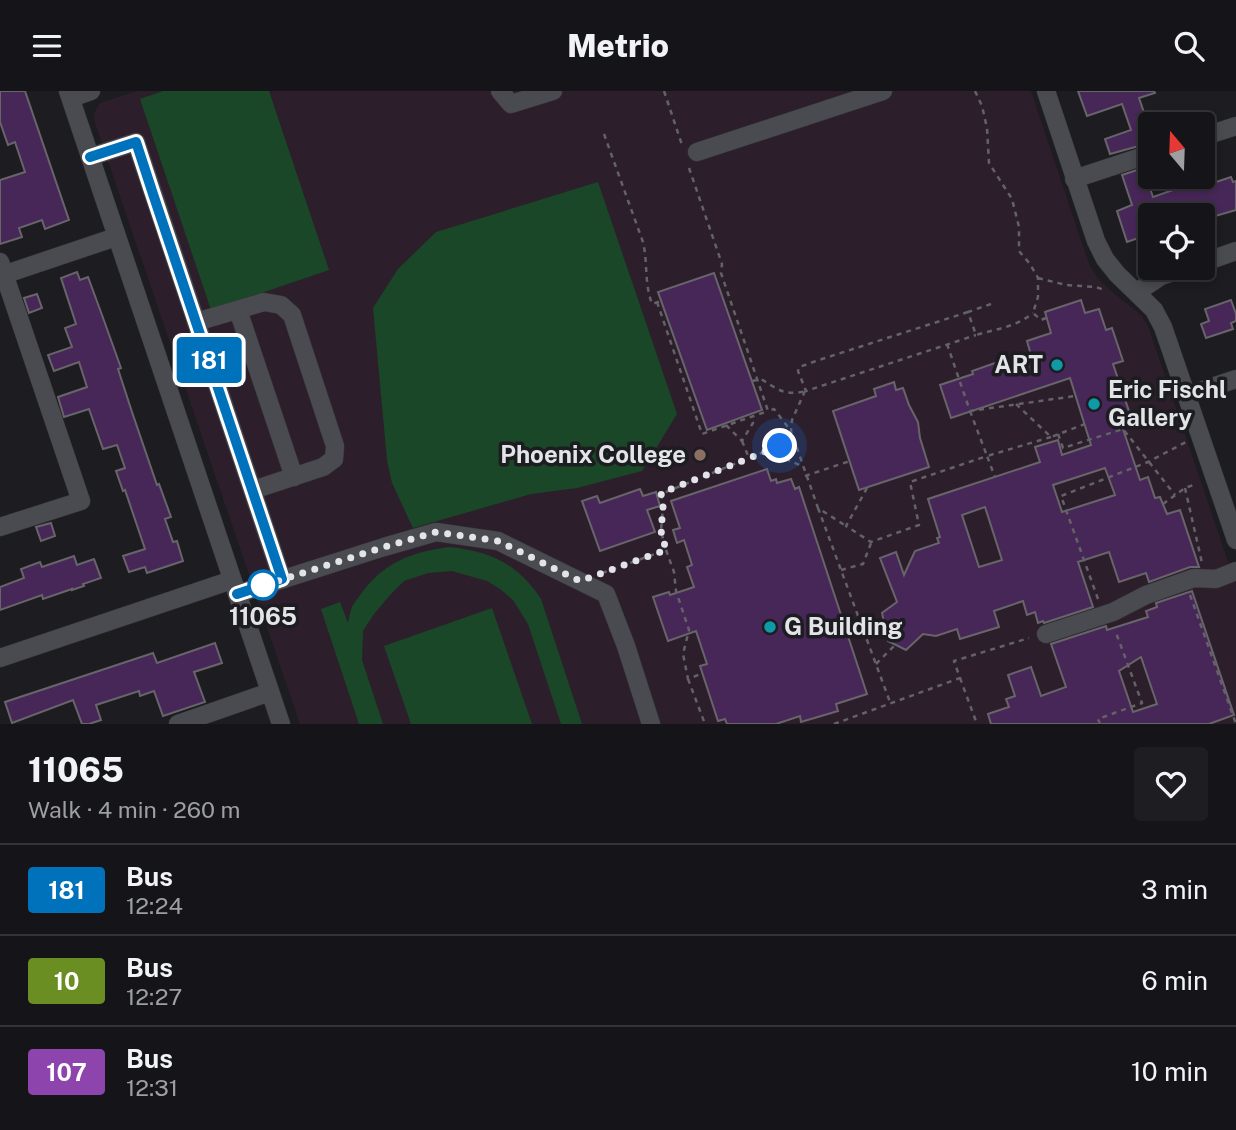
<!DOCTYPE html>
<html lang="en">
<head>
<meta charset="utf-8">
<style>
  body { margin:0; font-family:"Public Sans",sans-serif; background:#1e1e22; color:#f1f3f6; height:100vh; display:flex; flex-direction:column; font-size:26px; white-space:nowrap }
  * { box-sizing:border-box; margin:0 }
  p { font-size:23px; color:#9d9fa2 }
  .icon { flex:none; width:38px; height:38px; fill:none; stroke:currentColor; stroke-width:2; stroke-linecap:round; stroke-linejoin:round }
  .map { position:relative; height:633px; overflow:hidden }
  .side { display:flex; flex-direction:column; background:#151519; flex:1 }
  .side>* { flex:none }
  .badge { padding:0 14px; border-radius:5px; font-size:24px; line-height:46px }
  .needle { width:46px; rotate:341deg }
  .buttons { position:absolute; left:1138px; top:21px; display:grid; gap:14px }
  .buttons a { display:grid; place-items:center; width:77px; height:77px; border-radius:7px; background:#151519; box-shadow:0 4px 10px #0003,0 0 0 2px #343438; font-size:35px }
  .you { position:absolute; width:35px; height:35px; margin:-18px; border:5px solid #fff; border-radius:50%; background:#1a73e8; box-shadow:0 0 0 10px #1a73e833 }
  .map>.badge { position:absolute; translate:-50% -50%; box-shadow:0 0 0 4px #fff }
  .round { display:grid; place-items:center; flex:none; width:74px; height:74px; border-radius:7px; background:#1e1e22 }
  .overview { display:flex; align-items:center; justify-content:space-between; height:119px; padding:0 28px }
  h1 { font-size:33px; font-weight:800; line-height:52px }
  ul { padding:0; list-style:none }
  li { display:flex; align-items:center; gap:21px; height:91px; padding:0 28px; border-top:2px solid #343438 }
  li div { flex:1 }
  li b { display:block; font-size:26px }
  li em { font-style:normal }
  li .badge { min-width:77px; font-weight:700; text-align:center }
  header { display:flex; justify-content:space-between; align-items:center; height:91px; padding:0 28px; background:#151519; font-size:32px; font-weight:800 }
  .map>svg:first-child { display:block }
  .education { fill:#2c1f2b }
  .green { fill:#1a4727 }
  .building { fill:#472758; stroke:#68656a; stroke-width:2; fill-rule:evenodd }
  .lines { fill:none; stroke-linecap:round; stroke-linejoin:round }
  .minor-casing { stroke:#37383b; stroke-width:19 }
  .path { stroke:#626267; stroke-width:2.5; stroke-dasharray:5 5; stroke-linecap:butt }
  .minor { stroke:#4a4b50; stroke-width:18 }
  .line-casing { stroke:#fff; stroke-width:16 }
  .line { stroke:#0072bc; stroke-width:10 }
  .walk { stroke:#e3e4e7; stroke-width:7; stroke-dasharray:0 12.6 }
  .culture-dot { fill:#0f9aa8; stroke:#1c1c21; stroke-width:2.5 }
  .education-dot { fill:#8d6e63; stroke:#1c1c21; stroke-width:2.5 }
  .stop-dot { fill:#fff; stroke:#0072bc; stroke-width:3.5 }
  .labels { text-anchor:middle; stroke-width:7; stroke-linejoin:round; paint-order:stroke }
  .poi-label { font-size:24px; font-weight:bold; fill:#e3e4e7; stroke:#1c1c21; text-anchor:end }
  .stop-label { font-size:24px; font-weight:bold; fill:#e3e4e7; stroke:#1c1c21 }
</style>
</head>
<body>
<header><svg class="icon" aria-label="menu" viewBox="0 0 24 24"><path d="M4 6h16M4 12h16M4 18h16"/></svg>Metrio<svg class="icon" aria-label="search" viewBox="0 0 24 24"><circle cx="10" cy="10" r="6"/><path d="M15 15l6 6"/></svg></header>
<div class="map">
<svg width="1236" height="633" viewBox="0 0 1236 633">
  <rect width="100%" height="100%" fill="#1c1c21"/>
  <polygon class="education" points="137,0 1031,0 1089,173 1097,186 1111,200 1141,224 1148,235 1236,494 1236,633 300,633 94,29 94,22 100,12"/>
  <g class="green">
    <polygon points="163,0 269,0 329,179 211,219 140,8"/>
    <polygon points="598,91 677,323 642,380 577,397 531,403 413,437 392,392 387,369 373,217 398,178 436,141"/>
    <path d="M 449,456 C 490,460 518,473 541,508 L 582,633 L 561,633 L 528,533 L 513,509 L 500,498 L 487,490 L 452,480 L 428,482 L 404,490 L 390,504 L 374,523 L 363,540 L 362,569 L 383,633 L 359,633 L 321,518 L 340,511 L 348,532 C 349,527 350,521 352,516 C 354,512 358,507 361,503 C 384,471 412,461 449,456 Z"/>
    <polygon points="492,517 532,633 411,633 384,555"/>
  </g>
  <g class="building">
    <polygon points="0,0 25,0 69,129 45,138 42,129 19,137 22,146 0,153 0,89 25,81 15,51 8,54 0,31"/>
    <polygon points="1078,0 1154,0 1155,2 1139,7 1147,30 1150,29 1150,52 1110,63 1105,48 1131,39 1122,13 1087,25"/>
    <polygon points="1143,77 1153,106 1196,91 1198,97 1231,86 1233,91 1236,90 1236,119 1202,129 1202,124 1150,124 1150,143 1127,151 1117,120 1132,114 1122,84"/>
    <polygon points="77,181 80,189 88,186 102,224 121,277 118,278 132,321 157,394 159,393 171,426 165,428 173,451 177,450 183,470 147,482 145,476 129,481 123,465 145,458 125,399 123,400 116,380 125,377 117,354 103,358 89,318 64,326 58,306 87,296 79,271 54,280 48,264 72,256 65,237 76,233 61,187"/>
    <polygon points="714,182 762,319 707,339 658,201"/>
    <polygon points="37,203 42,217 29,222 24,207"/>
    <path d="M 1081,209 L 1085,222 L 1099,218 L 1106,239 L 1112,237 L 1123,270 L 1113,273 L 1130,323 L 1119,326 L 1140,389 L 1148,386 L 1155,407 L 1160,406 L 1167,423 L 1180,419 L 1199,476 L 1190,476 L 1149,491 L 1146,482 L 1119,491 L 1109,461 L 1078,471 L 1093,516 L 1044,532 L 1043,530 L 1038,532 L 1035,521 L 1027,524 L 1023,510 L 994,520 L 999,536 L 960,548 L 957,538 L 936,545 L 923,543 L 906,559 L 888,550 L 882,522 L 897,511 L 880,467 L 896,461 L 904,484 L 915,460 L 939,452 L 937,447 L 940,446 L 928,408 L 1040,371 L 1035,356 L 1058,349 L 1062,364 L 1091,354 L 1070,287 L 951,327 L 940,294 L 973,283 L 972,280 L 995,272 L 997,276 L 1031,264 L 1027,250 L 1051,242 L 1045,221 ZM 1105,377 L 1115,404 L 1062,421 L 1053,394 ZM 985,416 L 1002,469 L 979,476 L 962,424 Z"/>
    <polygon points="1231,209 1236,223 1236,230 1231,232 1233,238 1206,247 1201,233 1209,230 1205,218"/>
    <polygon points="894,291 896,299 903,297 909,314 918,331 920,347 929,376 859,399 833,320 876,305 874,298"/>
    <polygon points="767,378 771,390 776,388 777,392 791,388 795,398 799,396 867,603 836,613 838,620 801,631 800,625 776,633 727,633 725,628 718,630 700,575 707,573 696,540 668,550 653,506 669,501 670,504 694,496 687,476 692,474 684,449 677,452 673,439 680,437 671,410"/>
    <polygon points="640,398 643,405 656,401 660,415 647,419 655,441 600,460 582,410 597,405 600,412"/>
    <polygon points="51,432 55,445 41,450 36,436"/>
    <polygon points="74,465 77,474 94,468 101,487 83,493 84,495 72,499 72,498 43,508 42,504 0,519 0,496 24,487 21,478 40,471 42,476"/>
    <path d="M 1192,500 L 1234,624 L 1209,633 L 991,633 L 988,623 L 1009,616 L 1006,608 L 1015,605 L 1008,584 L 1031,576 L 1041,605 L 1066,596 L 1051,553 L 1106,535 L 1107,539 L 1148,526 L 1146,520 L 1157,516 L 1156,512 ZM 1141,566 L 1157,613 L 1133,621 L 1119,580 Z"/>
    <polygon points="215,552 222,572 194,581 205,611 163,625 154,600 140,605 139,600 96,614 101,629 89,633 82,633 73,609 12,632 5,611 153,562 157,572"/>
  </g>
  <g class="lines">
    <g class="minor-casing">
      <g id="minor">
        <polyline points="68,0 281,633"/>
        <polyline points="500,0 511,13 553,0"/>
        <polyline points="1046,0 1096,150 1105,168 1117,183 1154,219 1163,236 1236,449"/>
        <polyline points="71,7 91,0"/>
        <polyline points="1202,46 1236,35"/>
        <polyline points="697,61 883,0"/>
        <polyline points="90,66 136,51 282,488"/>
        <polyline points="1074,88 1150,63"/>
        <polyline points="0,171 81,410 0,436"/>
        <polyline points="1202,172 1236,160"/>
        <polyline points="0,185 116,146"/>
        <polyline points="1137,201 1161,185 1187,177"/>
        <polyline points="238,219 294,386"/>
        <polyline points="196,231 264,211 281,214 292,224 335,355 334,368 323,376 253,399"/>
        <polyline points="1188,304 1236,288"/>
        <polyline points="237,503 384,456 436,441 498,450 606,503 626,555 651,633"/>
        <polyline points="1046,543 1113,521 1146,504 1194,487 1216,488 1236,480"/>
        <polyline points="0,567 232,489"/>
        <polyline points="178,633 270,601"/>
      </g>
    </g>
    <g class="path">
      <polyline points="664,0 682,54"/>
      <polyline points="975,0 982,15 987,37 989,72 1012,108 1019,136 1019,160 1030,173 1038,187 1038,206 1033,222 1041,229 1046,227"/>
      <path d="M 604,43 L 643,151 C 648,172 644,191 652,213 L 661,210"/>
      <polyline points="689,77 722,173 721,182 768,320 774,318 791,340"/>
      <polyline points="1038,187 1066,194 1096,196 1104,199"/>
      <polyline points="657,211 702,343 768,320"/>
      <path d="M 991,213 L 968,221 L 976,244 C 996,238 1016,236 1033,222"/>
      <polyline points="968,221 819,269 799,276 798,280 806,300 976,244"/>
      <polyline points="947,253 970,320 1075,305"/>
      <path d="M 752,290 L 761,288 C 779,299 784,305 806,300"/>
      <polyline points="805,300 792,329 791,340 818,417 846,435"/>
      <polyline points="1016,313 1051,346 1085,333"/>
      <polyline points="970,320 987,365 1051,346"/>
      <polyline points="726,334 742,350 753,332 751,326"/>
      <polyline points="1058,343 1063,357 1123,338 1175,404"/>
      <polyline points="742,350 749,367 794,349"/>
      <polyline points="767,360 802,375"/>
      <polyline points="805,385 850,370"/>
      <polyline points="867,397 846,435 871,451 919,434 910,391 987,365 995,386"/>
      <polyline points="1185,397 1202,472"/>
      <polyline points="1163,413 1185,397 1196,393"/>
      <polyline points="818,417 890,611"/>
      <polyline points="666,459 674,481 676,500 689,539 683,563 688,588 703,582"/>
      <polyline points="841,479 863,473 871,452"/>
      <polyline points="602,482 666,459 661,440 663,416 661,403 749,367"/>
      <polyline points="1190,504 1236,633"/>
      <polyline points="1098,508 1061,405 1148,371 1186,351"/>
      <polyline points="876,573 895,554"/>
      <polyline points="960,587 977,633"/>
      <polyline points="688,588 705,633"/>
      <polyline points="834,633 960,587 954,570 1029,547"/>
      <polyline points="1100,633 1098,628 1142,612 1115,539"/>
    </g>
    <use href="#minor" class="minor"/>
  </g>
  <g class="lines">
    <g class="line-casing">
      <polyline id="line" points="90,66 136,51 153,103 282,488 237,503"/>
    </g>
    <use href="#line" class="line"/>
    <polyline class="walk" points="263,494 259,496 384,456 436,441 498,450 580,490 666,459 661,440 663,416 661,402 780,355"/>
  </g>
  <g class="culture-dot">
    <circle cx="1057" cy="274" r="7"/>
    <circle cx="1094" cy="313" r="7"/>
    <circle cx="770" cy="536" r="7"/>
  </g>
  <circle class="education-dot" cx="700" cy="364" r="7"/>
  <circle class="stop-dot" cx="263" cy="494" r="14"/>
  <g class="labels">
    <g class="poi-label">
      <text x="1043" y="282">ART</text>
      <text x="1108" y="307" text-anchor="start">Eric Fischl<tspan x="1108" dy="28">Gallery</tspan></text>
      <text x="686" y="372">Phoenix College</text>
      <text x="784" y="544" text-anchor="start">G Building</text>
    </g>
    <g class="stop-label">
      <text x="263" y="534">11065</text>
    </g>
  </g>
</svg>
<div class="buttons">
<a><svg class="needle" viewBox="-14 -14 28 28"><path d="M0-13l5 13h-10z" fill="#e53935"/><path d="M0 13l5-13h-10z" fill="#9d9fa2"/></svg></a>
<a><svg class="icon" aria-label="locate" viewBox="0 0 24 24"><circle cx="12" cy="12" r="6"/><path d="M12 2v4M12 18v4M2 12h4M18 12h4"/></svg></a>
</div>
<div class="you" style="left:780px;top:355px"></div>
<b class="badge" style="left:209px;top:269px;background:#0072bc;color:#fff">181</b>
</div>
<section class="side">
<div class="overview"><div><h1>11065</h1><p>Walk · 4 min · 260 m</p></div><a class="round"><svg class="icon" aria-label="heart" viewBox="0 0 24 24"><path d="M12 20l-8-8c-3-5 5-10 8-4 3-6 11-1 8 4z"/></svg></a></div>
<ul>
<li><span class="badge" style="background:#0072bc;color:#fff">181</span><div><b>Bus</b><p>12:24</p></div><em>3 min</em></li>
<li><span class="badge" style="background:#6b8e23;color:#fff">10</span><div><b>Bus</b><p>12:27</p></div><em>6 min</em></li>
<li><span class="badge" style="background:#8e44ad;color:#fff">107</span><div><b>Bus</b><p>12:31</p></div><em>10 min</em></li>
</ul>
</section>
</body>
</html>
